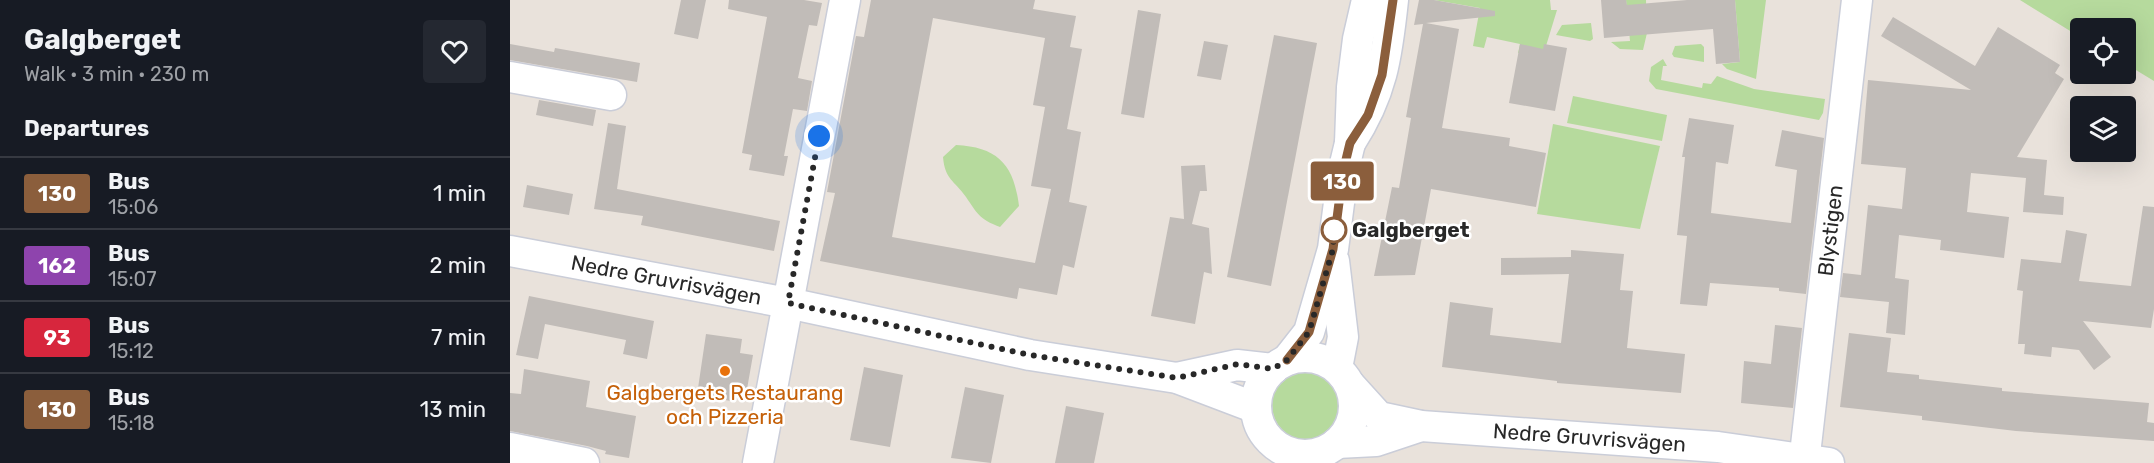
<!DOCTYPE html>
<html lang="en">
<head>
<meta charset="utf-8">
<style>
  body { margin:0; font-family:Rubik,sans-serif; background:#242831; color:#f1f3f6; height:100vh; display:flex; flex-direction:column; font-size:22px; white-space:nowrap }
  * { box-sizing:border-box; margin:0 }
  p { font-size:20px; color:#9ea1a6 }
  .icon { flex:none; width:33px; height:33px; fill:none; stroke:currentColor; stroke-width:2; stroke-linecap:round; stroke-linejoin:round }
  .map { position:relative; flex:1; overflow:hidden }
  .side { display:flex; flex-direction:column; background:#171b24; width:510px }
  .side>* { flex:none }
  .badge { padding:0 12px; border-radius:4px; font-size:21px; line-height:39px }
  .buttons { position:absolute; left:1560px; top:18px; display:grid; gap:12px }
  .buttons a { display:grid; place-items:center; width:66px; height:66px; border-radius:6px; background:#171b24; box-shadow:0 6px 24px #0002; font-size:30px }
  .you { position:absolute; width:30px; height:30px; margin:-15px; border:4px solid #fff; border-radius:50%; background:#1a73e8; box-shadow:0 0 0 9px #1a73e833 }
  .map>.badge { position:absolute; translate:-50% -50%; box-shadow:0 0 0 3px #fff }
  h2 { padding:0 24px; font-size:22px; line-height:54px }
  .round { display:grid; place-items:center; flex:none; width:63px; height:63px; border-radius:6px; background:#242831 }
  .headline { display:flex; align-items:center; justify-content:space-between; height:102px; padding:0 24px }
  h1 { font-size:28px; font-weight:700; line-height:45px }
  ul { padding:0; list-style:none }
  li { display:flex; align-items:center; gap:18px; height:72px; padding:0 24px; border-top:2px solid #363941 }
  li div { flex:1 }
  li b { display:block; font-size:22px }
  li em { font-style:normal }
  li .badge { min-width:66px; font-weight:700; text-align:center }
  main { display:flex; flex:1; min-height:0 }
  .map>svg:first-child { display:block }
  .green { fill:#b6da9d }
  .building { fill:#c1bcb8; fill-rule:evenodd }
  .lines { fill:none; stroke-linecap:round; stroke-linejoin:round }
  .minor-casing { stroke:#cacdd8; stroke-width:33 }
  .minor { stroke:#fff; stroke-width:30 }
  .line-casing { stroke:#fff; stroke-width:14 }
  .line { stroke:#8b5e3c; stroke-width:9 }
  .walk { stroke:#282828; stroke-width:6; stroke-dasharray:0 10.8 }
  .stop-dot { fill:#fff; stroke:#8b5e3c; stroke-width:3 }
  .food-dot { fill:#e8710a; stroke:#fff; stroke-width:2 }
  .labels { text-anchor:middle; stroke-width:5; stroke-linejoin:round; paint-order:stroke }
  .stop-label { font-size:21px; font-weight:bold; fill:#282828; stroke:#fff; text-anchor:start }
  .street-label { font-size:21px; fill:#282828; stroke:#fff }
  .food-label { font-size:21px; fill:#c56008; stroke:#fff }
</style>
</head>
<body>
<main>
<section class="side">
<div class="headline"><div><h1>Galgberget</h1><p>Walk · 3 min · 230 m</p></div><a class="round"><svg class="icon" aria-label="heart" viewBox="0 0 24 24"><path d="M12 20l-8-8c-3-5 5-10 8-4 3-6 11-1 8 4z"/></svg></a></div>
<h2>Departures</h2>
<ul>
<li><span class="badge" style="background:#8b5e3c;color:#fff">130</span><div><b>Bus</b><p>15:06</p></div><em>1 min</em></li>
<li><span class="badge" style="background:#8e44ad;color:#fff">162</span><div><b>Bus</b><p>15:07</p></div><em>2 min</em></li>
<li><span class="badge" style="background:#d7263d;color:#fff">93</span><div><b>Bus</b><p>15:12</p></div><em>7 min</em></li>
<li><span class="badge" style="background:#8b5e3c;color:#fff">130</span><div><b>Bus</b><p>15:18</p></div><em>13 min</em></li>
</ul>
</section>
<div class="map">
<svg width="1644" height="463" viewBox="0 0 1644 463">
  <rect width="100%" height="100%" fill="#e9e2db"/>
  <g class="green">
    <polygon points="924,0 1040,0 1041,10 1047,10 1032,59 1008,53 1010,44 977,37 974,48 963,46 970,8"/>
    <polygon points="1116,0 1136,0 1137,33 1133,50 1110,49 1101,42 1120,41"/>
    <polygon points="1225,0 1256,0 1246,79 1217,69 1212,64 1230,62"/>
    <polygon points="1510,0 1644,0 1644,81 1616,64 1616,28 1570,28 1570,37"/>
    <polygon points="1081,23 1083,39 1080,41 1046,35 1052,25"/>
    <polygon points="1191,44 1194,47 1194,62 1164,57 1162,54 1165,46"/>
    <polygon points="1153,59 1157,66 1153,66 1151,80 1192,88 1193,83 1201,84 1207,76 1244,89 1315,99 1313,113 1309,120 1146,89 1139,81 1141,67"/>
    <polygon points="1063,96 1157,115 1152,141 1057,123"/>
    <polygon points="1043,124 1150,146 1130,229 1027,214"/>
    <path d="M 446,145 C 488,147 504,165 509,206 L 490,227 C 469,219 467,213 456,197 C 444,180 435,180 433,157 Z"/>
    <circle cx="797" cy="405" r="35"/>
  </g>
  <g class="building">
    <polygon points="171,0 196,0 188,39 164,34"/>
    <polygon points="219,0 294,0 312,3 307,26 299,25 288,78 302,81 297,111 283,109 274,156 278,156 274,176 239,170 242,155 232,153 257,17 218,9"/>
    <path d="M 361,0 L 525,0 L 523,9 L 566,16 L 560,47 L 572,49 L 557,129 L 571,132 L 559,202 L 577,206 L 564,268 L 553,265 L 547,295 L 509,288 L 507,299 L 310,261 L 325,193 L 317,192 L 346,36 L 354,37 ZM 423,18 L 535,38 L 523,105 L 535,107 L 521,186 L 541,189 L 525,263 L 382,237 Z"/>
    <polygon points="909,0 924,0 985,11 985,16 916,23 949,29 932,128 1000,138 999,146 1036,153 1026,207 921,189 905,275 864,276 882,187 889,188 901,118 896,117 913,24 904,25"/>
    <polygon points="1091,0 1116,0 1117,5 1177,0 1225,0 1230,62 1206,64 1203,29 1094,38"/>
    <polygon points="628,10 651,14 634,118 611,114"/>
    <polygon points="1383,17 1465,66 1488,27 1550,65 1545,73 1554,79 1507,157 1537,160 1534,195 1554,197 1553,215 1513,212 1516,178 1461,173 1457,212 1499,217 1494,258 1430,250 1431,240 1389,235 1385,278 1399,280 1395,335 1376,333 1379,302 1330,297 1333,273 1351,275 1358,205 1392,209 1396,168 1351,164 1358,80 1461,90 1371,36"/>
    <polygon points="764,35 807,43 761,286 717,277"/>
    <polygon points="694,41 718,45 711,80 687,76"/>
    <polygon points="0,44 44,52 45,48 130,63 127,82 0,60"/>
    <polygon points="1010,44 1033,49 1034,44 1057,48 1045,111 999,103"/>
    <polygon points="29,100 86,110 83,126 26,115"/>
    <polygon points="1179,118 1224,125 1218,164 1206,162 1201,213 1281,223 1287,170 1265,166 1272,130 1314,138 1296,294 1269,291 1269,288 1200,283 1197,306 1170,304 1177,236 1167,235 1175,157 1172,157"/>
    <polygon points="98,123 116,126 107,189 270,221 264,251 131,225 133,216 84,209"/>
    <polygon points="695,165 697,191 690,191 682,224 699,228 702,274 694,272 685,324 641,316 660,217 674,219 671,166"/>
    <polygon points="17,185 63,194 59,215 13,207"/>
    <polygon points="1633,206 1644,207 1644,309 1641,328 1573,321 1601,357 1584,370 1569,350 1542,347 1541,357 1514,354 1515,344 1508,344 1513,291 1507,290 1511,259 1551,263 1556,230 1577,234 1569,281 1621,286"/>
    <polygon points="1061,250 1114,254 1110,290 1123,291 1117,348 1175,354 1171,393 1047,383 1047,381 932,367 940,302 983,308 980,335 1051,343 1059,274 991,275 991,258 1061,257"/>
    <polygon points="19,296 144,321 137,359 113,354 116,340 35,324 28,359 6,355"/>
    <polygon points="1265,325 1292,328 1283,408 1231,403 1234,361 1261,364"/>
    <polygon points="1339,333 1381,338 1377,372 1409,375 1409,379 1492,388 1492,391 1639,403 1637,422 1644,423 1644,441 1506,431 1412,420 1412,416 1330,407"/>
    <polygon points="196,334 232,339 230,353 243,355 237,389 223,387 221,401 187,395"/>
    <polygon points="354,367 393,375 380,447 340,440"/>
    <polygon points="14,369 80,381 76,407 126,416 119,458 95,454 96,451 77,446 0,431 0,393 11,394"/>
    <polygon points="455,387 494,395 481,463 441,458"/>
    <polygon points="556,406 594,413 584,463 545,463"/>
  </g>
  <g class="lines">
    <g class="minor-casing">
      <g id="minor">
        <polyline points="0,77 101,95"/>
        <path d="M 840,143 C 872,94 877,57 883,0"/>
        <path id="s1" d="M 0,251 L 278,303 L 520,355 L 667,378 L 746,408"/>
        <polyline points="824,261 833,337 827,368"/>
        <circle cx="795" cy="406" r="49"/>
        <polyline points="777,360 799,332 823,249 833,172 840,143 842,87 848,39 857,0"/>
        <polyline points="667,378 727,365 763,369"/>
        <path id="s2" d="M 840,385 L 869,417 L 911,426 L 1208,447 L 1319,463"/>
        <polyline points="827,443 866,441 911,426"/>
        <polyline points="0,448 74,463"/>
        <polyline points="248,463 335,0"/>
        <path id="s3" d="M 1294,463 L 1347,0"/>
      </g>
    </g>
    <use href="#minor" class="minor"/>
  </g>
  <g class="lines">
    <g class="line-casing">
      <polyline id="line" points="777,360 799,332 823,249 833,172 840,143 858,115 872,75 883,0"/>
    </g>
    <use href="#line" class="line"/>
    <polyline class="walk" points="309,136 278,303 520,355 667,378 728,364 763,369 777,360 799,332 823,249 824,230"/>
  </g>
  <circle class="stop-dot" cx="824" cy="230" r="12"/>
  <circle class="food-dot" cx="215" cy="371" r="6"/>
  <g class="labels">
    <g class="stop-label">
      <text x="842" y="237">Galgberget</text>
    </g>
    <g class="street-label">
      <text dy="7" stroke="none"><textPath href="#s3" startOffset="234">Blystigen</textPath></text>
      <text dy="7" stroke="none"><textPath href="#s1" startOffset="159">Nedre Gruvrisvägen</textPath></text>
      <text dy="7" stroke="none"><textPath href="#s2" startOffset="255">Nedre Gruvrisvägen</textPath></text>
    </g>
    <g class="food-label">
      <text x="215" y="400">Galgbergets Restaurang<tspan x="215" dy="24">och Pizzeria</tspan></text>
    </g>
  </g>
</svg>
<div class="buttons">
<a><svg class="icon" aria-label="locate" viewBox="0 0 24 24"><circle cx="12" cy="12" r="6"/><path d="M12 2v4M12 18v4M2 12h4M18 12h4"/></svg></a>
<a><svg class="icon" aria-label="layers" viewBox="0 0 24 24"><path d="M12 4l9 5-9 5-9-5zM3 14l9 5 9-5"/></svg></a>
</div>
<div class="you" style="left:309px;top:136px"></div>
<b class="badge" style="left:832px;top:181px;background:#8b5e3c;color:#fff">130</b>
</div>
</main>
</body>
</html>
